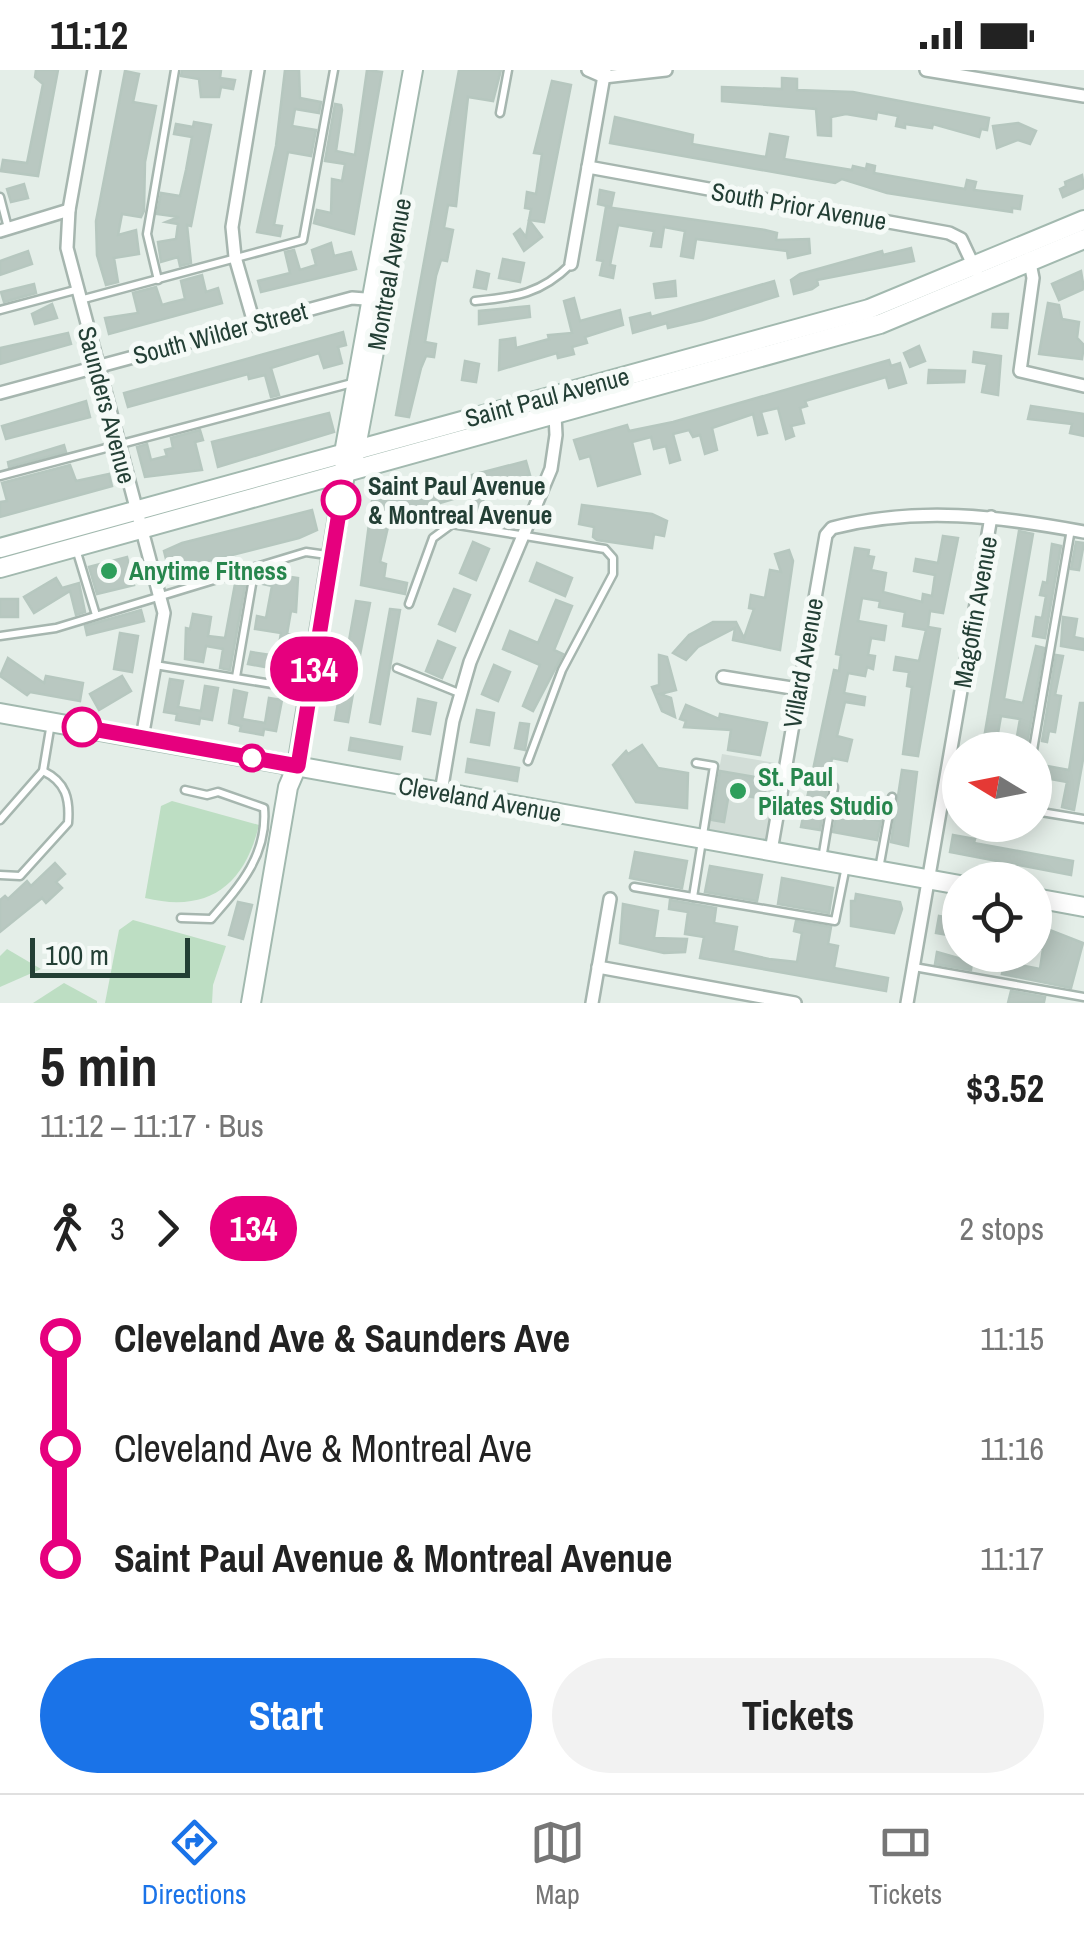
<!DOCTYPE html>
<html lang="en">
<head>
<meta charset="utf-8">
<style>
  body { margin:0; font-family:"Archivo Narrow",sans-serif; background:#f2f2f2; color:#222; height:100vh; display:flex; flex-direction:column; font-size:38px; white-space:nowrap }
  * { box-sizing:border-box; margin:0 }
  p { font-size:32px; color:#767676 }
  .icon { flex:none; width:55px; height:55px; fill:none; stroke:currentColor; stroke-width:2; stroke-linecap:round; stroke-linejoin:round }
  .map { position:relative; height:933px; overflow:hidden }
  .panel { display:flex; flex-direction:column; background:#fff; flex:1 }
  .panel>* { flex:none }
  .badge { padding:0 20px; border-radius:32px; font-size:35px; line-height:65px }
  .needle { width:65px; rotate:280deg }
  .controls { position:absolute; left:942px; top:662px; display:grid; gap:20px }
  .controls a { display:grid; place-items:center; width:110px; height:110px; border-radius:50%; background:#fff; box-shadow:0 5px 25px #0003; font-size:50px }
  .scale { position:absolute; left:30px; bottom:25px; width:160px; box-sizing:border-box; padding-left:10px; border:5px solid #233f35; border-top:0; font-size:28px; line-height:35px; white-space:nowrap; color:#233f35; -webkit-text-stroke:8px #f5faf7; paint-order:stroke }
  .map>.badge { position:absolute; translate:-50% -50%; box-shadow:0 0 0 5px #fff }
  .legs { display:flex; align-items:center; gap:15px; height:110px; padding:0 40px; font-size:32px }
  .legs p { margin-inline-start:auto }
  .head { display:flex; align-items:center; justify-content:space-between; height:170px; padding:0 40px }
  h1 { font-size:55px; font-weight:700; line-height:75px }
  .button { display:flex; gap:20px; margin-top:auto; padding:20px 40px }
  .button a { flex:1; height:115px; border-radius:60px; background:#1a73e8; color:#fff; font-size:40px; font-weight:700; line-height:115px; text-align:center }
  .button a+a { background:#f2f2f2; color:#222 }
  ul { padding:0 40px; list-style:none }
  li { display:flex; align-items:center; gap:35px; height:110px; font-size:38px }
  li i { display:grid; place-items:center; width:15px; height:100%; margin:0 12px; background:currentColor }
  li i::after { content:''; width:25px; height:25px; margin:-12px; border:8px solid; border-radius:50%; background:#fff }
  li p { margin-inline-start:auto }
  li:first-child i { background:linear-gradient(#0000 50%,currentColor 0) }
  li:last-child i { background:linear-gradient(currentColor 50%,#0000 0) }
  .status { display:flex; justify-content:space-between; align-items:center; height:70px; padding:0 50px; background:#fff; direction:ltr }
  .status svg { height:28px; fill:currentColor }
  .tab-bar { display:flex; justify-content:space-around; align-items:center; height:140px; border-top:2px solid #e0e0e0; background:#fff; font-size:28px; color:#767676 }
  .tab-bar a { display:grid; justify-items:center; gap:5px }
  .tab-bar .current { color:#1a73e8 }
  .map>svg:first-child { display:block }
  .built { fill:#d2ddd7 }
  .green { fill:#bddec3 }
  .building { fill:#b9c8c1; stroke:#b6c7bf; stroke-width:2.5; fill-rule:evenodd }
  .lines { fill:none; stroke-linecap:round; stroke-linejoin:round }
  .lane-casing { stroke:#a6b6af; stroke-width:11 }
  .street-casing { stroke:#a6b6af; stroke-width:16 }
  .secondary-casing { stroke:#a2b9af; stroke-width:22 }
  .lane { stroke:#fff; stroke-width:6 }
  .street { stroke:#fff; stroke-width:11 }
  .secondary { stroke:#fff; stroke-width:18 }
  .line-1-casing { stroke:#fff; stroke-width:22 }
  .line-1 { stroke:#e6007e; stroke-width:15 }
  .stop-1-dot { fill:#fff; stroke:#e6007e; stroke-width:5 }
  .leisure-dot { fill:#2e9e5b; stroke:#f5faf7; stroke-width:4 }
  .labels { text-anchor:middle; stroke-width:10; stroke-linejoin:round; paint-order:stroke }
  .street-label { font-size:25px; fill:#233f35; stroke:#f5faf7 }
  .stop-label { font-size:25px; font-weight:bold; fill:#233f35; stroke:#f5faf7; text-anchor:start }
  .leisure-label { font-size:25px; font-weight:bold; fill:#27864d; stroke:#f5faf7; text-anchor:start }
</style>
</head>
<body>
<div class="status"><b>11:12</b><svg viewBox="0 0 49 12"><path d="M0 12V9h3v3zM5 12V6h3v6zM10 12V3h3v9zM15 12V0h3v12zM26 1h20v11H26zM47 4h2v5h-2z"/></svg></div>
<div class="map">
<svg width="1084" height="933" viewBox="0 0 1084 933">
  <rect width="100%" height="100%" fill="#e4eee8"/>
  <polygon class="built" points="722,684 788,695 774,782 706,770"/>
  <g class="green">
    <path d="M 172,731 L 259,755 C 244,817 207,843 145,828 L 161,736 Z"/>
    <polygon points="133,850 226,876 213,915 212,933 105,933 119,860"/>
    <polygon points="7,879 41,899 0,917 0,886"/>
    <polygon points="64,913 97,931 97,933 33,933"/>
  </g>
  <g class="building">
    <polygon points="36,0 58,0 38,106 1,101 3,90 27,93 43,14 35,7"/>
    <polygon points="182,0 221,0 220,8 235,10 233,19 221,17 219,27 201,27 199,9 181,6"/>
    <polygon points="285,0 299,0 300,28 321,32 319,43 295,39 292,56 316,60 311,86 288,82 274,155 282,156 280,166 257,162 276,76"/>
    <polygon points="367,0 382,2 354,164 314,153 317,140 331,143 332,109 342,111 345,94 325,91 335,34 341,35 342,40 336,81 355,85"/>
    <polygon points="459,0 501,0 493,31 468,27 456,136 448,135 444,158 453,160 447,191 441,190 436,206 425,272 436,274 434,287 426,286 421,298 409,347 396,345"/>
    <polygon points="125,1 139,4 133,32 156,36 145,92 144,141 141,147 122,144 118,165 136,160 139,184 114,188 118,212 106,215 97,185 96,151"/>
    <polygon points="782,8 797,9 797,20 853,22 989,48 987,60 981,59 979,67 933,54 932,58 905,54 905,58 896,56 898,46 877,42 876,49 846,44 831,47 831,66 818,65 816,39 722,31 722,17 782,19"/>
    <polygon points="552,11 571,15 544,152 529,150 531,139 525,138 527,122 536,124 542,84 534,83"/>
    <polygon points="615,47 693,65 692,74 766,87 770,64 788,67 784,89 852,100 853,96 866,99 867,94 875,96 874,103 965,119 967,110 976,112 974,120 1022,126 1020,139 1012,138 1012,142 951,133 887,123 842,109 835,113 610,73"/>
    <polygon points="194,52 211,55 191,156 187,155 191,193 180,196 178,187 161,192 158,172 176,169 178,154 166,152 179,147 157,144 161,123 180,126 186,100 192,67 174,64 176,54 193,57"/>
    <polygon points="1018,53 1036,61 1030,74 1018,70 997,78 993,56"/>
    <polygon points="1082,105 1084,118 1063,127 1060,119 1066,116 1065,112"/>
    <polygon points="24,114 28,128 11,132 7,119"/>
    <polygon points="600,120 614,123 611,137 598,134"/>
    <polygon points="606,137 765,160 777,163 776,170 809,169 810,183 788,188 787,181 696,169 693,188 681,186 685,161 664,157 661,177 651,176 654,161 618,155 610,195 615,196 613,208 600,205 603,191 597,190"/>
    <polygon points="529,150 542,167 524,181 514,164 520,159 526,167"/>
    <polygon points="331,173 334,186 351,182 356,199 261,222 258,211 290,203 285,182 294,180 300,200 316,195 312,180"/>
    <polygon points="911,178 914,191 817,210 818,215 812,219 794,224 791,210 800,204 882,181 883,185"/>
    <polygon points="28,181 32,194 0,205 0,191"/>
    <polygon points="503,189 524,193 520,212 499,208"/>
    <polygon points="477,201 489,204 486,219 474,217"/>
    <polygon points="1081,201 1084,219 1059,230 1052,214"/>
    <polygon points="202,205 206,222 218,218 222,233 109,264 105,248 138,243 133,223 156,217 162,235 169,233 185,229 181,211"/>
    <polygon points="675,211 676,226 656,228 654,214"/>
    <polygon points="774,211 778,226 702,250 668,258 667,253 633,263 630,248 650,243 651,247"/>
    <polygon points="34,214 36,223 4,232 1,222"/>
    <polygon points="574,228 580,251 620,240 623,255 585,267 587,273 572,277 574,284 558,288 557,283 499,300 500,270 515,268 516,278 549,269 548,265 572,263 564,231"/>
    <polygon points="1048,233 1059,235 1062,249 1079,252 1077,268 1084,275 1082,289 1039,284"/>
    <polygon points="52,234 57,248 35,254 32,244"/>
    <polygon points="529,236 530,247 479,254 479,241"/>
    <polygon points="993,244 1008,244 1007,258 992,257"/>
    <polygon points="343,262 346,275 338,277 342,293 324,298 319,283 271,298 279,325 271,327 265,305 249,309 248,304 128,337 124,323"/>
    <polygon points="68,263 71,274 0,294 0,278"/>
    <polygon points="919,276 925,291 910,297 904,283"/>
    <polygon points="974,282 1001,286 998,325 982,322 987,294 973,292"/>
    <polygon points="889,290 891,296 900,293 906,313 889,318 886,307 805,331 807,336 800,338 804,353 791,356 794,366 786,369 778,338 761,342 767,363 758,365 753,344 712,358 717,380 705,384 700,365 693,367 689,360 673,364 680,390 670,393 666,376 654,379 651,367 632,372 640,404 598,416 590,386 580,389 574,370 627,355 629,361 673,352"/>
    <polygon points="465,291 479,294 476,312 462,310"/>
    <polygon points="929,300 965,301 964,312 928,313"/>
    <polygon points="86,331 90,347 6,369 2,356"/>
    <polygon points="1031,336 1084,344 1084,366 1070,363 1072,354 1028,349"/>
    <polygon points="329,343 334,362 218,397 212,372"/>
    <polygon points="200,360 203,370 195,372 202,400 145,407 137,377 147,374 151,390 167,386 165,380 173,378 171,368"/>
    <polygon points="64,375 66,382 9,397 8,392"/>
    <polygon points="526,391 530,405 481,418 486,446 476,448 470,424 390,448 380,492 386,494 384,508 407,513 405,524 361,515 372,431"/>
    <polygon points="70,395 76,411 109,404 112,416 0,447 0,432 7,431 2,413"/>
    <polygon points="582,435 652,444 667,451 664,466 654,464 652,478 597,470 593,467 594,457 579,454"/>
    <polygon points="502,438 504,453 489,453 487,440"/>
    <polygon points="312,440 317,460 299,468 169,501 164,481 182,473"/>
    <path d="M 1019,461 L 1033,464 L 1004,629 L 1023,633 L 1036,576 L 1044,578 L 1026,680 L 982,680 ZM 1001,646 L 1020,649 L 1016,672 L 997,669 Z"/>
    <polygon points="943,466 958,468 943,543 930,541 928,557 940,559 918,686 903,684 912,617 907,616 909,602 894,600 896,587 919,591 926,560 903,556 905,542 879,537 880,531 862,528 858,551 886,556 884,570 871,568 868,585 875,586 873,599 867,597 865,606 848,603 844,623 865,627 864,635 845,632 837,666 852,670 847,691 832,688 820,760 801,757 834,600 839,601 841,585 836,584 855,478 869,480 868,486 874,487 871,500 886,503 883,522 922,532 923,524 932,526 935,505 914,501 916,489 938,493"/>
    <polygon points="473,472 489,479 476,510 460,503"/>
    <polygon points="1076,472 1084,473 1079,500 1071,499"/>
    <polygon points="1052,474 1061,476 1045,568 1033,566 1036,547 1042,548 1046,526 1040,525 1043,512 1047,513"/>
    <polygon points="789,480 793,491 780,580 733,570 735,558 698,577 686,590 673,583 689,565 713,552 736,552 744,568 754,539 749,538 751,525 765,528 770,500 781,502 775,484"/>
    <polygon points="127,487 134,515 97,524 89,497"/>
    <polygon points="537,493 572,508 565,526 530,511"/>
    <polygon points="265,503 298,508 296,542 291,541 287,564 293,565 289,588 283,587 281,600 248,594 251,582 277,586 281,563 255,559 257,546 266,548 272,516 263,514"/>
    <polygon points="56,508 62,518 79,513 85,542 76,545 70,521 34,543 24,527"/>
    <polygon points="235,514 245,516 230,600 220,598 223,579 206,576 203,592 185,589 186,558 190,559 193,544 211,547 208,566 225,568"/>
    <polygon points="454,519 470,525 455,561 439,554"/>
    <rect x="0" y="529" width="18" height="18"/>
    <polygon points="556,530 572,536 554,580 563,584 533,641 523,636 540,595 503,579 510,561 538,573"/>
    <polygon points="356,531 370,533 360,585 347,582"/>
    <polygon points="390,539 400,540 380,654 370,652"/>
    <polygon points="141,540 144,551 87,565 85,556"/>
    <polygon points="1063,547 1077,549 1074,567 1084,569 1084,580 1061,576"/>
    <polygon points="120,563 138,566 132,602 114,599"/>
    <polygon points="438,571 455,578 442,608 426,601"/>
    <polygon points="659,585 667,587 676,620 660,624 671,628 675,647 662,641 652,617 659,615"/>
    <polygon points="1056,585 1063,586 1055,625 1061,626 1055,662 1049,661 1047,672 1042,671"/>
    <polygon points="8,588 44,613 46,606 83,613 80,631 30,622 27,625 0,606"/>
    <polygon points="494,595 510,602 498,631 482,624"/>
    <polygon points="344,599 357,601 348,652 335,650"/>
    <polygon points="122,606 131,621 99,640 90,624"/>
    <polygon points="170,609 183,611 178,637 201,641 205,616 218,618 212,650 200,648 199,654 176,650 177,644 164,642"/>
    <polygon points="234,620 247,623 242,649 265,653 269,628 282,630 276,661 264,659 263,665 240,661 241,656 229,653"/>
    <polygon points="418,629 436,633 430,664 413,661"/>
    <polygon points="1080,633 1084,633 1084,684 1074,740 1062,737 1067,712 1045,708 1047,696 1069,700"/>
    <polygon points="686,635 719,649 720,644 767,653 760,685 728,680 731,660 684,657 686,651 680,649"/>
    <polygon points="477,640 494,643 489,675 471,672"/>
    <polygon points="520,653 529,654 525,680 515,678"/>
    <polygon points="351,668 402,677 400,689 349,680"/>
    <polygon points="642,675 658,698 688,703 687,738 636,732 613,695 626,681 628,684"/>
    <polygon points="468,689 519,698 517,711 466,702"/>
    <polygon points="902,700 917,702 908,776 891,772"/>
    <polygon points="720,701 767,709 764,729 729,723 724,752 712,750"/>
    <polygon points="837,743 881,751 877,770 833,762"/>
    <polygon points="953,765 975,769 974,773 1073,791 1071,805 950,782"/>
    <polygon points="635,782 687,791 682,818 630,808"/>
    <polygon points="55,793 65,804 56,812 62,818 46,833 42,828 0,862 0,830 5,826 8,829 27,811 31,816"/>
    <polygon points="710,796 762,805 757,831 705,822"/>
    <polygon points="782,808 833,818 829,843 778,834"/>
    <polygon points="856,824 900,832 902,839 894,863 851,856 851,831 855,831"/>
    <polygon points="670,830 716,838 714,853 737,857 733,881 769,889 797,892 802,863 794,861 796,851 831,857 828,874 838,876 834,898 888,908 886,921 700,888 704,867 685,864 688,842 669,839"/>
    <polygon points="238,832 252,835 243,869 229,865"/>
    <polygon points="623,834 658,841 654,868 687,869 685,882 664,883 620,873"/>
    <polygon points="939,846 957,849 954,866 936,863"/>
    <polygon points="1047,859 1083,873 1071,918 1002,904 1005,892 1040,899 1043,879 1035,878 1035,864 1046,866"/>
    <polygon points="937,882 972,892 971,900 935,894"/>
    <polygon points="1011,921 1045,927 1044,932 1008,933"/>
  </g>
  <g class="lines">
    <g class="lane-casing">
      <g id="lane">
        <polyline points="500,43 508,0"/>
        <polyline points="0,127 8,158"/>
        <polyline points="158,210 147,164 175,0"/>
        <polyline points="80,230 303,170 334,0"/>
        <path d="M 475,231 C 516,227 541,224 571,194"/>
        <polyline points="0,240 75,220"/>
        <polyline points="0,406 356,312"/>
        <polyline points="76,479 96,545"/>
        <polyline points="409,534 433,468 452,454 605,479 613,488 613,504 562,600 528,691"/>
        <polyline points="0,566 56,558 306,482 327,485"/>
        <polyline points="155,595 309,620"/>
        <polyline points="397,598 459,623"/>
        <polyline points="236,607 255,497"/>
        <polyline points="1033,680 1071,459"/>
        <polyline points="944,725 960,728"/>
        <polyline points="831,734 888,745"/>
        <polyline points="1035,741 1084,749"/>
        <polyline points="0,750 43,701 51,653"/>
        <polyline points="822,789 834,717"/>
        <polyline points="879,799 892,727"/>
        <path d="M 0,805 L 20,806 L 68,753 C 70,729 66,712 43,701"/>
        <polyline points="634,817 835,851 846,796"/>
        <polyline points="693,827 714,696 696,693"/>
        <path d="M 181,848 L 211,849 C 240,816 268,785 264,738 L 218,722 L 207,725 L 185,720"/>
        <polyline points="914,897 1084,927"/>
      </g>
    </g>
    <g class="street-casing">
      <g id="street">
        <polyline points="94,0 69,140 67,178 164,543 142,668"/>
        <polyline points="588,0 604,7 666,0"/>
        <polyline points="926,0 1084,26"/>
        <polyline points="588,97 949,163 961,169 976,201"/>
        <polyline points="0,161 69,140"/>
        <polyline points="1029,188 1033,208 1020,301 1084,316"/>
        <polyline points="571,194 605,0"/>
        <polyline points="254,253 235,187 232,157 258,0"/>
        <polyline points="0,323 352,228 378,230"/>
        <polyline points="723,607 798,619"/>
        <polyline points="441,722 453,651 470,592 551,399 556,365 554,325"/>
        <path d="M 771,781 L 826,465 L 832,458 C 918,436 998,446 1084,462"/>
        <polyline points="598,897 795,933"/>
        <polyline points="592,933 610,829"/>
        <polyline points="907,933 991,447"/>
      </g>
    </g>
    <g class="secondary-casing">
      <g id="secondary">
        <polyline points="354,388 399,148"/>
        <polyline points="0,478 869,239 1084,150"/>
        <polyline points="0,498 880,254 1084,169"/>
        <polyline points="0,643 960,815"/>
        <polyline points="1035,828 1084,837"/>
        <polyline points="251,933 288,717 297,696 345,404 344,383 413,0"/>
      </g>
    </g>
    <use href="#lane" class="lane"/>
    <use href="#street" class="street"/>
    <use href="#secondary" class="secondary"/>
  </g>
  <g class="lines">
    <g class="line-1-casing">
      <polyline id="line-1" points="82,657 298,696 341,430"/>
    </g>
    <use href="#line-1" class="line-1"/>
  </g>
  <g class="stop-1-dot">
    <circle cx="341" cy="430" r="18"/>
    <circle cx="82" cy="657" r="18"/>
    <circle cx="252" cy="688" r="12"/>
  </g>
  <g class="leisure-dot">
    <circle cx="109" cy="501" r="10"/>
    <circle cx="738" cy="721" r="10"/>
  </g>
  <g class="labels">
    <g class="street-label">
      <text transform="translate(799 136) rotate(10)" y="9">South Prior Avenue</text>
      <text transform="translate(389 204) rotate(-80)" y="9">Montreal Avenue</text>
      <text transform="translate(220 263) rotate(-15)" y="9">South Wilder Street</text>
      <text transform="translate(547 327) rotate(-15)" y="9">Saint Paul Avenue</text>
      <text transform="translate(107 335) rotate(75)" y="9">Saunders Avenue</text>
      <text transform="translate(975 542) rotate(-80)" y="9">Magoffin Avenue</text>
      <text transform="translate(803 593) rotate(-80)" y="9">Villard Avenue</text>
      <text transform="translate(480 729) rotate(10)" y="9">Cleveland Avenue</text>
    </g>
    <g class="stop-label">
      <text x="368" y="425">Saint Paul Avenue<tspan x="368" dy="29">&amp; Montreal Avenue</tspan></text>
    </g>
    <g class="leisure-label">
      <text x="129" y="510">Anytime Fitness</text>
      <text x="758" y="716">St. Paul<tspan x="758" dy="29">Pilates Studio</tspan></text>
    </g>
  </g>
</svg>
<div class="controls">
<a><svg class="needle" viewBox="-14 -14 28 28"><path d="M0-13l5 13h-10z" fill="#e53935"/><path d="M0 13l5-13h-10z" fill="#767676"/></svg></a>
<a><svg class="icon" aria-label="locate" viewBox="0 0 24 24"><circle cx="12" cy="12" r="6"/><path d="M12 2v4M12 18v4M2 12h4M18 12h4"/></svg></a>
</div>
<div class="scale">100 m</div>
<b class="badge" style="left:314px;top:599px;background:#e6007e;color:#fff">134</b>
</div>
<section class="panel">
<div class="head"><div><h1>5 min</h1><p>11:12 – 11:17 · Bus</p></div><b>$3.52</b></div>
<div class="legs"><svg class="icon" aria-label="walk" viewBox="0 0 24 24"><circle cx="13" cy="4" r="2"/><path d="M13 8l-2 6 4 7M11 14l-3 7M7 12l3-4h3l4 4"/></svg>3<svg class="icon" aria-label="forward" viewBox="0 0 24 24"><path d="M9 5l7 7-7 7"/></svg><b class="badge" style="background:#e6007e;color:#fff">134</b><p>2 stops</p></div>
<ul>
<li><i style="color:#e6007e"></i><b>Cleveland Ave &amp; Saunders Ave</b><p>11:15</p></li>
<li><i style="color:#e6007e"></i><span>Cleveland Ave &amp; Montreal Ave</span><p>11:16</p></li>
<li><i style="color:#e6007e"></i><b>Saint Paul Avenue &amp; Montreal Avenue</b><p>11:17</p></li>
</ul>
<div class="button"><a>Start</a><a>Tickets</a></div>
</section>
<nav class="tab-bar">
<a class="current"><svg class="icon" aria-label="directions" viewBox="0 0 24 24"><path d="M12 3l9 9-9 9-9-9zM9 14v-3h6M13 9l2 2-2 2"/></svg>Directions</a>
<a><svg class="icon" aria-label="map" viewBox="0 0 24 24"><path d="M3 6l6-2 6 2 6-2v14l-6 2-6-2-6 2zM9 4v14M15 6v14"/></svg>Map</a>
<a><svg class="icon" aria-label="tickets" viewBox="0 0 24 24"><path d="M3 7h18v10H3zM15 7v10"/></svg>Tickets</a>
</nav>
</body>
</html>
